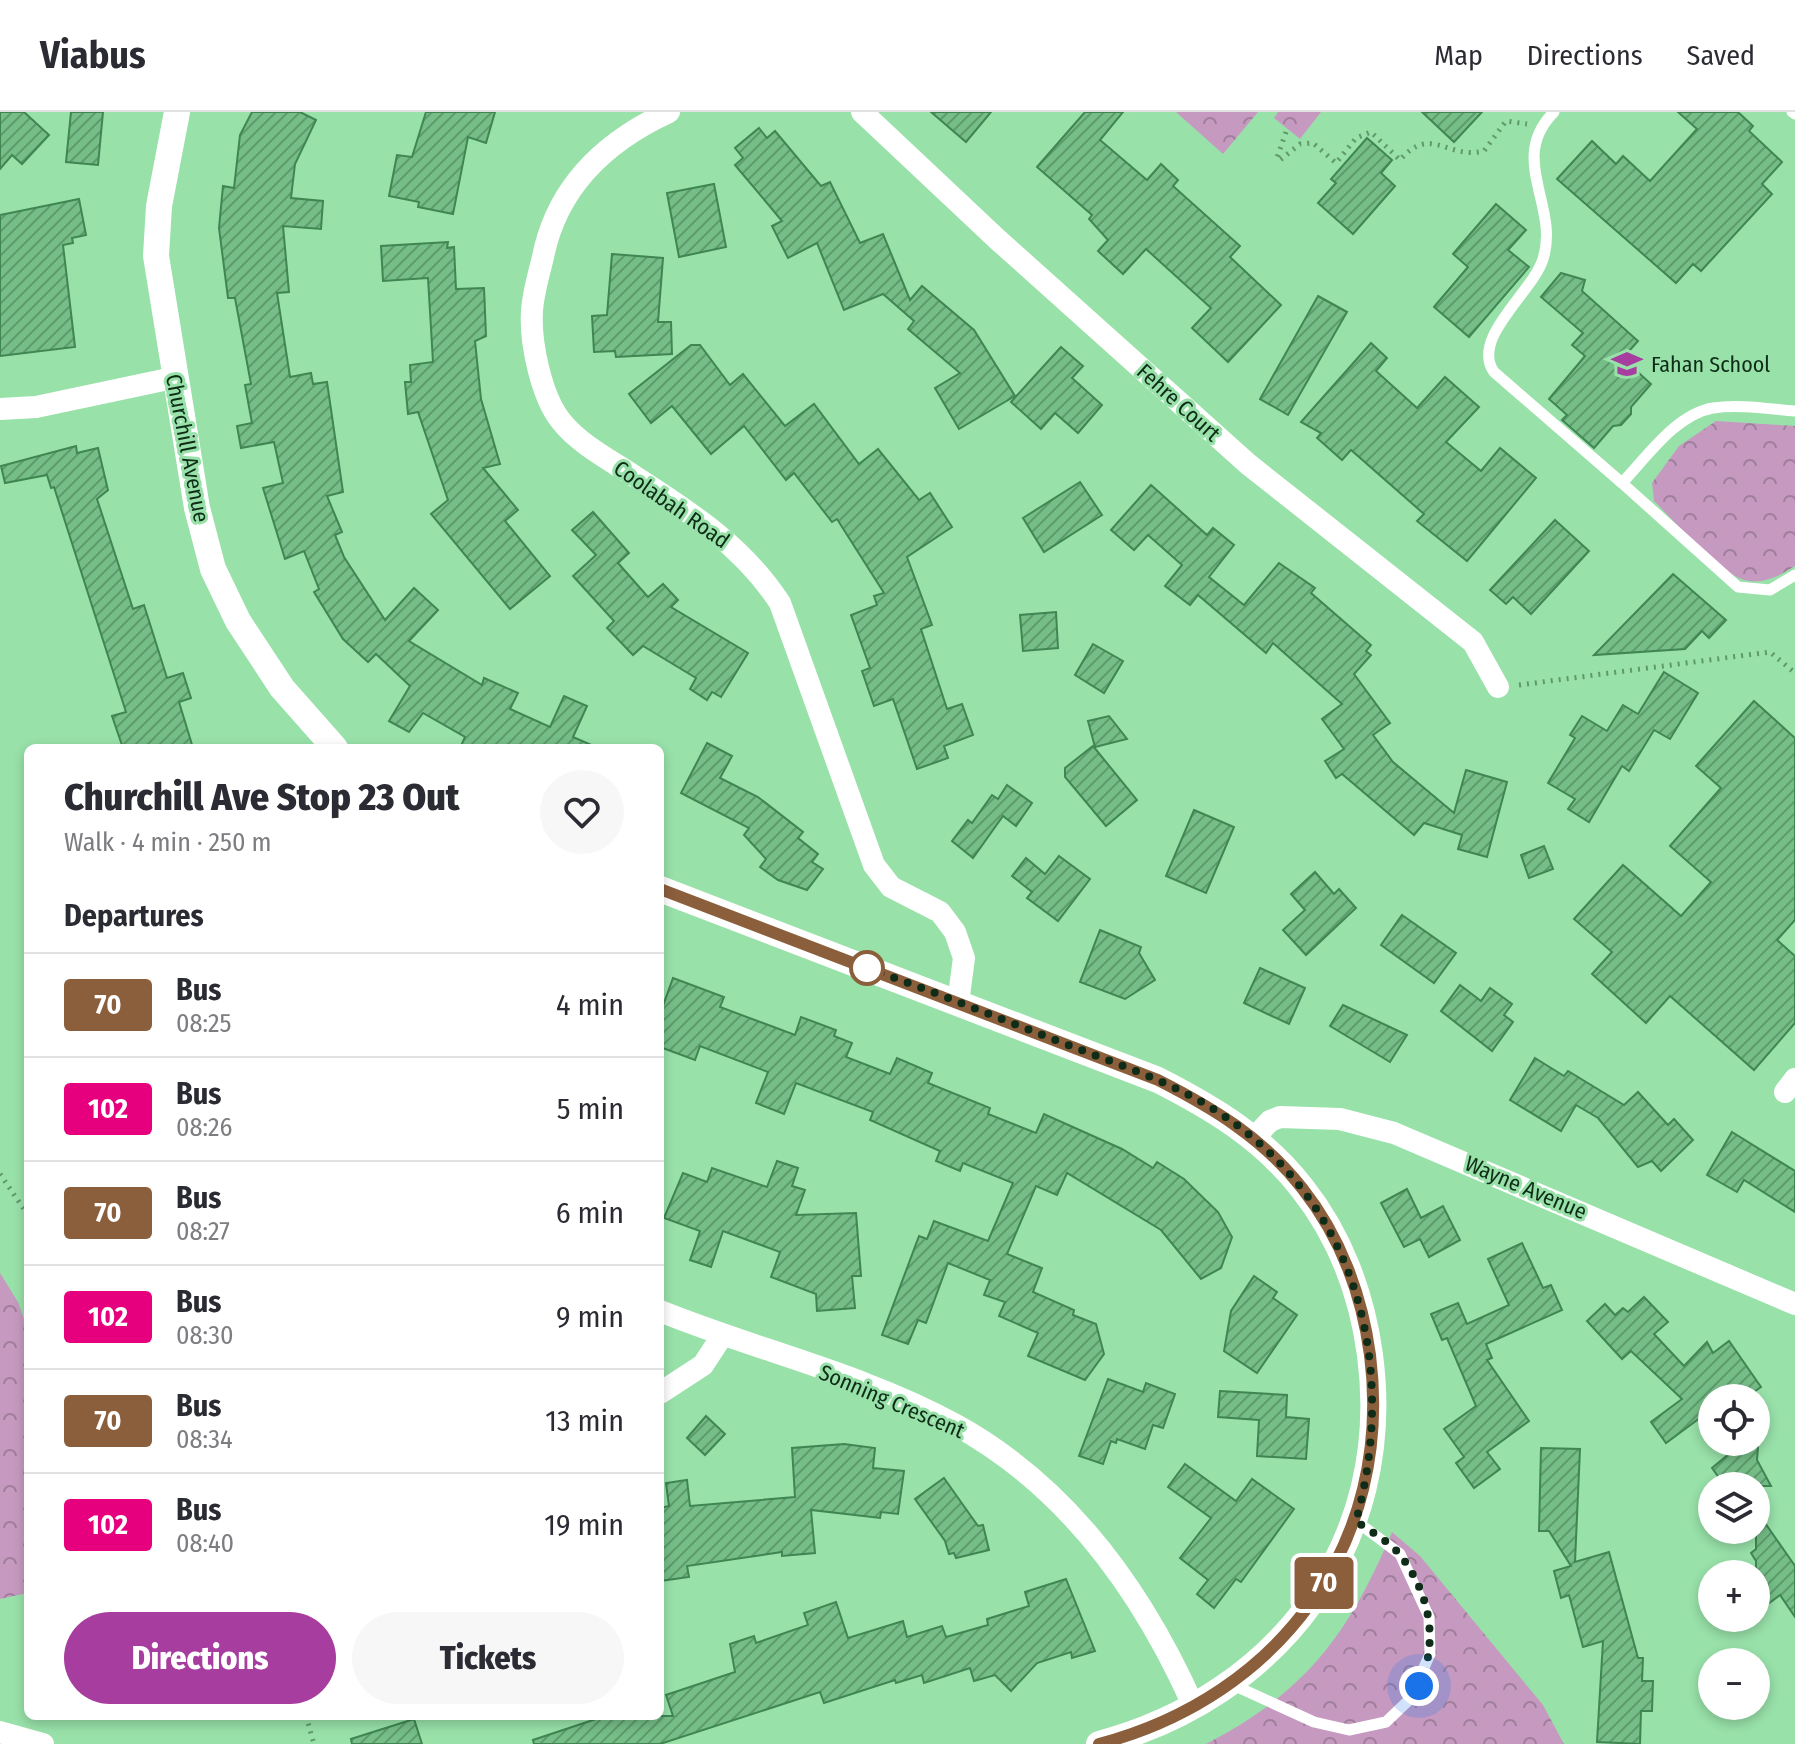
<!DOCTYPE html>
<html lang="en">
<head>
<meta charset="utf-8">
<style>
  body { margin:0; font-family:"Fira Sans Condensed",sans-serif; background:#f7f7f7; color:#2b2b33; height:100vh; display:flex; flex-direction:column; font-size:30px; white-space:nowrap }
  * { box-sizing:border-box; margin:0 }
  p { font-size:26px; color:#7c7c81 }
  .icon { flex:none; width:44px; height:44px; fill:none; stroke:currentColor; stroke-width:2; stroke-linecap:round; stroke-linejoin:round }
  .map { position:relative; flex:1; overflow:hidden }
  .drawer { position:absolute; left:24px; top:632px; width:640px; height:976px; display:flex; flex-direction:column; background:#fff; border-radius:12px; box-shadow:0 4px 12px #0003 }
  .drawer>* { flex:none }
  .badge { padding:0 16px; border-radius:6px; font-size:28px; line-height:52px }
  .fabs { position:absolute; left:1698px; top:1272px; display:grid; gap:16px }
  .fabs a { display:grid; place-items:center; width:72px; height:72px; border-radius:50%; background:#fff; box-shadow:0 4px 12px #0003; font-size:40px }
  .you { position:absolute; width:40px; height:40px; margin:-20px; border:6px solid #fff; border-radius:50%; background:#1a73e8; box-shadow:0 0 0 12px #1a73e833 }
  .map>.badge { position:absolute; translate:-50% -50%; box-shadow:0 0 0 4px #fff }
  h2 { padding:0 40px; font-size:30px; line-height:72px }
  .round { display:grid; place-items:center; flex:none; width:84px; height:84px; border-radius:42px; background:#f7f7f7 }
  .head { display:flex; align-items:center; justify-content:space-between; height:136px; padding:0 40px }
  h1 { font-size:38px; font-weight:800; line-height:60px }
  .cta { display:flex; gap:16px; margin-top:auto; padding:16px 40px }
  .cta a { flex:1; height:92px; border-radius:48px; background:#a73d9f; color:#fff; font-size:32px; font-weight:800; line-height:92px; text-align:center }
  .cta a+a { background:#f7f7f7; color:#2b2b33 }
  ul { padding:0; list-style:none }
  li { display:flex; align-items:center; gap:24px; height:104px; padding:0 40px; border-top:2px solid #e1e1e2 }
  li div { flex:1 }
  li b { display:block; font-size:30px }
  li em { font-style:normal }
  li .badge { min-width:88px; font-weight:700; text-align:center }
  header { display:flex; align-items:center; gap:48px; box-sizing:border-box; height:112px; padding:0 40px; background:#fff; border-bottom:2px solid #e1e1e2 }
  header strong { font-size:38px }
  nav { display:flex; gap:44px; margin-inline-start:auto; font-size:28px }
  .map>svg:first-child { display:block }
  .forest { fill:url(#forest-crowns) }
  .building { fill:url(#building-hatch); stroke:#3f8653; stroke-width:2 }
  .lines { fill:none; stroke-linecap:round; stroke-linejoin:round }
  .path { stroke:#60986e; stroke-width:5; stroke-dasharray:2 6; stroke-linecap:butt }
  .service { stroke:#fff; stroke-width:11 }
  .minor { stroke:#fff; stroke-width:22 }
  .tertiary { stroke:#fff; stroke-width:26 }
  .line-casing { stroke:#fff; stroke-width:18 }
  .line { stroke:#8b5e3c; stroke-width:12 }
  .walk { stroke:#0e2c17; stroke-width:8; stroke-dasharray:0 14.4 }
  .stop-dot { fill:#fff; stroke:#8b5e3c; stroke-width:4 }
  .labels { text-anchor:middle; stroke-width:6; stroke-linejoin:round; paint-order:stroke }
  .poi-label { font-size:22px; fill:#0e2c17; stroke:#98e1a9; text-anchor:start }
  .street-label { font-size:22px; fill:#0e2c17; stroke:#98e1a9 }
</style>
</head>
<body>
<header>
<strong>Viabus</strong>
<nav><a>Map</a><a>Directions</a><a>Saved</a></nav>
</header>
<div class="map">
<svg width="1795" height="1632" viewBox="0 0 1795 1632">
  <defs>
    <pattern id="forest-crowns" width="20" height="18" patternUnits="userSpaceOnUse" patternTransform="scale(2)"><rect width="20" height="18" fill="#c69ac0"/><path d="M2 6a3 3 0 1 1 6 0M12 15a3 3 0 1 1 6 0" fill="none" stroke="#9f7e9b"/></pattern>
    <pattern id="building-hatch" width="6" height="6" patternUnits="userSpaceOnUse" patternTransform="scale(2)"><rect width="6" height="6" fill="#75be87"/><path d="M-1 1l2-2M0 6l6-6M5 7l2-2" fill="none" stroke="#5e9b6d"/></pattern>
  </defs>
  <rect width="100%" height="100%" fill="#98e1a9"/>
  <g class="forest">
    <polygon points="1176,0 1258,0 1223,42"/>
    <polygon points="1278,0 1321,0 1300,27 1274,6"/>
    <path d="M 1716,309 L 1795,314 L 1795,454 C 1781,463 1766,471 1749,469 C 1722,466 1674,408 1654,389 L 1652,371 L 1679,334 Z"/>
    <polygon points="0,1161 18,1190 28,1219 28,1481 0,1487"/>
    <path d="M 1392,1420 L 1420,1444 L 1543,1593 L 1564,1632 L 1206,1632 C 1306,1580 1349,1522 1392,1420 Z"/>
  </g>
  <g class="building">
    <polygon points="0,0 24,0 49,23 22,52 12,43 0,57"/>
    <polygon points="71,0 103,0 98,53 66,50"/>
    <polygon points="252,0 300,0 316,8 295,52 291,86 323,89 321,117 283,114 289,180 277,181 290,265 311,261 313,272 327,270 343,380 327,384 342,420 335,423 344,445 385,508 414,476 438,498 409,529 482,573 484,566 518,581 510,597 550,615 564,584 587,594 573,625 598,636 460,636 465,625 423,601 409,620 389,609 410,574 376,542 368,550 343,527 314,480 319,477 304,439 285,447 263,376 283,371 274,330 241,336 237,314 252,311 245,273 251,272 235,186 228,186 219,116 223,74 234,76 240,23"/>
    <polygon points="426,0 495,0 486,31 468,25 453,102 418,95 419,90 389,84 397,43 412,45"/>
    <polygon points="931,0 991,0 966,30"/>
    <polygon points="1085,0 1123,0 1100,28 1147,68 1161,52 1178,68 1173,74 1240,134 1230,145 1281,193 1228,250 1192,216 1211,196 1146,137 1123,162 1098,139 1108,128 1089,107 1092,103 1037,55"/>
    <polygon points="1422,0 1482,0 1454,30"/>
    <polygon points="1678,0 1738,0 1753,14 1749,19 1782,50 1762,72 1772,82 1701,159 1693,152 1676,171 1557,67 1592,29 1616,52 1623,44 1650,69 1697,17"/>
    <polygon points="759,16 767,26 775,19 821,74 830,70 860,131 883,122 910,188 922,174 974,218 1015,284 959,317 935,276 960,261 908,217 914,209 883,182 844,198 817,131 788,146 772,114 782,109 735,53 743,46 735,36"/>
    <polygon points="1367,26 1392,48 1381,61 1395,74 1353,122 1318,91 1336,71 1331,67"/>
    <polygon points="714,72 726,135 679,145 667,81"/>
    <polygon points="79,87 86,123 72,126 73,131 63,133 75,235 0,244 0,103"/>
    <polygon points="1496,92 1526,118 1508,138 1529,155 1469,225 1434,195 1468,155 1453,142"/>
    <polygon points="448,130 447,136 454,135 456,177 484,176 486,224 475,229 481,287 500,352 483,356 518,398 505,409 550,464 510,497 431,402 448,388 418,300 408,302 405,270 411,270 410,253 433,250 428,166 383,169 381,134"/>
    <polygon points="612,142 663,146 658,210 671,210 672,242 616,245 615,239 594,240 592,204 607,203"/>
    <polygon points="1561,161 1585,168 1582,179 1638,229 1629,239 1634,244 1628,251 1651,272 1631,295 1631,302 1621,313 1613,314 1594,336 1562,308 1567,303 1549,287 1585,244 1572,233 1583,221 1541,185"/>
    <polygon points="1318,184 1347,200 1288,303 1260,287"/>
    <polygon points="1371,231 1387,246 1376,259 1417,296 1445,265 1479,295 1446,330 1481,359 1500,336 1536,366 1467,449 1417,409 1424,402 1351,338 1342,348 1317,326 1321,321 1301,310"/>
    <polygon points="691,233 700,233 730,273 743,262 785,314 814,292 859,352 878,337 919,388 930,381 952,415 907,445 932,513 921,517 947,597 962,592 973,623 944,634 948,646 917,657 893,587 874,594 862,559 870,556 851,503 877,493 874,484 884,481 837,407 832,410 794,361 786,368 744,314 711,342 672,294 651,311 629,282"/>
    <polygon points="1061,235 1083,254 1072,266 1102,293 1078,321 1055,301 1041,317 1011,290"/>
    <polygon points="76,334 77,341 98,336 108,378 97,387 133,497 144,493 167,566 183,561 191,586 179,590 193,636 123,636 112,604 126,600 54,375 51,376 47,363 5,371 1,354"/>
    <polygon points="1080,370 1102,403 1044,440 1023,406"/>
    <polygon points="1151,373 1207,423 1213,416 1234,433 1209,465 1244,493 1279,451 1315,476 1311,481 1371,533 1366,539 1371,543 1354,562 1390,611 1373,623 1393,650 1454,701 1466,658 1507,670 1487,745 1458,737 1462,723 1424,711 1414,723 1342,662 1336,666 1325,649 1344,637 1322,607 1342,592 1273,531 1266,541 1198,483 1190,493 1165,474 1182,453 1148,423 1134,438 1111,418"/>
    <polygon points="593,400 629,441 618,451 648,485 663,472 678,488 671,495 748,541 721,585 712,580 707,588 690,577 696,566 643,534 633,543 607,516 614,509 573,464 596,443 572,418"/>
    <polygon points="1555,408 1589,439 1531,502 1513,485 1506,492 1490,478"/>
    <polygon points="1673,462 1726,508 1709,526 1702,519 1685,537 1594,543"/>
    <polygon points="1056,500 1058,536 1023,539 1020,503"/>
    <polygon points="1093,532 1123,549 1104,581 1075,563"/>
    <polygon points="1664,560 1698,581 1670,627 1654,618 1629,659 1622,654 1589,710 1568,697 1575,687 1548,671 1575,626 1570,623 1582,604 1607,619 1623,593 1638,602"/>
    <polygon points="1754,589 1795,626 1795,808 1777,828 1795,844 1795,911 1754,958 1670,884 1646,911 1592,862 1612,840 1574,807 1623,753 1681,804 1711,770 1670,734 1721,676 1696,654"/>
    <polygon points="1109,604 1127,627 1095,635 1088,609"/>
    <polygon points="707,631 732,644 720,666 758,685 803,720 798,726 818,742 812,750 823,757 807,778 778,768 760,755 766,747 744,723 749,716 681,681"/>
    <polygon points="1093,634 1137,688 1106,714 1065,665 1065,656"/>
    <polygon points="1007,673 1032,691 1016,714 1003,704 973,746 952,729 968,708 972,711 992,683 998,687"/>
    <polygon points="1194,698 1234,715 1206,781 1166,764"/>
    <polygon points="1544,734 1553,757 1529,766 1521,743"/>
    <polygon points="1059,744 1090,767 1058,809 1027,786 1032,780 1012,764 1026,746 1045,762"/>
    <polygon points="1315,760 1334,782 1339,777 1356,796 1306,843 1283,818 1305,798 1291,782"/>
    <polygon points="1402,803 1456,841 1434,871 1381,833"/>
    <polygon points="1100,818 1141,835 1139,841 1155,868 1125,887 1080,870"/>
    <polygon points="1260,856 1305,876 1289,912 1244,891"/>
    <polygon points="673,866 724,885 720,895 795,923 801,905 836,918 834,924 852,931 846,945 890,962 897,946 932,961 928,971 990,996 988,1002 1036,1021 1044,1002 1122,1037 1153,1056 1157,1050 1184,1067 1218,1100 1232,1125 1221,1156 1201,1167 1161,1118 1067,1061 1057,1083 1036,1074 1007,1142 1042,1156 1033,1180 1074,1198 1073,1203 1096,1212 1104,1242 1085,1268 1028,1244 1038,1221 999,1204 1005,1190 984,1183 990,1168 948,1151 926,1211 918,1208 908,1232 882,1223 919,1124 927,1127 934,1109 988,1129 1013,1071 963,1051 960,1059 936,1049 940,1039 870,1008 873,1000 796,971 784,1002 756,991 768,960 700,934 695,948 660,935 660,902"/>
    <polygon points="1460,873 1481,889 1490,876 1512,892 1504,903 1513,910 1492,939 1441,899"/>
    <polygon points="1343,893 1407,923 1390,950 1330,914"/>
    <polygon points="1535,946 1564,964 1568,959 1624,993 1638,980 1668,1013 1674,1007 1693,1028 1661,1059 1652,1049 1638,1055 1598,1006 1576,993 1561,1019 1510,988"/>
    <polygon points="1732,1020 1795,1059 1795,1100 1744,1068 1737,1080 1707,1063"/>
    <polygon points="777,1049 798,1056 792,1074 805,1078 796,1103 856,1101 861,1164 852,1164 855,1196 817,1199 816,1182 771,1165 780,1140 723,1119 711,1155 690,1148 700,1119 664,1106 683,1061 707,1070 712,1056 767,1075"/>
    <polygon points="1407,1077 1421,1106 1443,1094 1460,1128 1429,1145 1420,1127 1404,1135 1381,1091"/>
    <polygon points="1522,1131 1543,1176 1551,1173 1562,1198 1486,1232 1492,1246 1487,1248 1529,1309 1487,1340 1500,1357 1474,1376 1456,1351 1464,1345 1444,1317 1476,1294 1447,1226 1442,1228 1431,1202 1458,1191 1467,1212 1509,1193 1488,1147"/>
    <polygon points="1254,1164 1277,1180 1273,1186 1297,1203 1257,1261 1224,1239 1231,1199"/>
    <polygon points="1644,1185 1668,1210 1654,1222 1684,1254 1707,1230 1713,1241 1729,1229 1761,1275 1745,1286 1712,1286 1712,1297 1666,1331 1651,1310 1682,1287 1631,1239 1622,1247 1587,1209 1605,1192 1615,1203 1623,1196 1628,1200"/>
    <polygon points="1108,1267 1143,1280 1146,1271 1175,1282 1163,1316 1153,1313 1145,1337 1117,1327 1116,1331 1111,1329 1103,1352 1079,1344"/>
    <polygon points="1220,1279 1287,1283 1286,1305 1309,1307 1306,1347 1257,1344 1259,1308 1218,1305"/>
    <polygon points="706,1304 725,1322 705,1343 687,1326"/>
    <polygon points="1742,1331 1758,1335 1757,1348 1771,1374 1725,1374 1712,1356"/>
    <polygon points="844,1332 875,1336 873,1356 904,1359 898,1402 881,1400 880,1406 811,1398 815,1441 782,1444 782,1440 687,1454 689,1465 660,1469 660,1396 669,1394 666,1371 687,1368 690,1394 795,1385 792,1336"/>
    <polygon points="1541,1336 1580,1337 1575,1450 1609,1440 1638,1546 1643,1546 1642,1569 1653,1569 1652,1599 1641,1599 1640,1632 1597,1630 1603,1529 1583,1535 1569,1483 1561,1486 1554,1459 1571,1454 1549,1419 1539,1419"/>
    <polygon points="1185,1352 1236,1389 1252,1367 1294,1397 1241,1470 1236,1467 1214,1496 1197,1482 1208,1468 1180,1446 1211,1406 1168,1375"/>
    <polygon points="944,1366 978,1414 983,1413 989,1438 956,1446 954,1441 949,1442 945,1429 915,1387"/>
    <polygon points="1756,1398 1795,1454 1795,1505 1780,1483 1756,1501 1756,1449 1751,1441 1756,1437"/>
    <polygon points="1066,1467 1095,1539 1072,1546 1071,1540 1037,1551 1011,1579 995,1563 974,1569 970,1556 924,1571 922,1563 896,1571 895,1568 824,1591 820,1580 660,1632 534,1632 533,1628 605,1604 673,1604 666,1583 735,1560 730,1532 754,1524 756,1531 808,1513 804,1501 836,1490 848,1526 903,1509 907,1525 942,1514 946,1525 988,1513 987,1507 1029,1494 1025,1480"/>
    <polygon points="414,1607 422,1632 352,1632 351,1627"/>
  </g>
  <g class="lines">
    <g class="path">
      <path d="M 1286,20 L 1277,46 L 1280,48 L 1300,32 L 1313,31 L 1336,51 L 1356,26 L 1371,20 L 1400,48 C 1431,12 1447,48 1484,39 L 1506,9 L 1527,12"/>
      <polyline points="1519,573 1770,540 1795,561"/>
      <polyline points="0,1062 28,1103"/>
      <polyline points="306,1604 314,1632"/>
    </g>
    <g class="service">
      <path d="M 1554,0 C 1507,47 1560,94 1543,147 C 1533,180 1470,226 1494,260 L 1622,371"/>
      <polyline points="1792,0 1795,2"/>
      <path d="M 1795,299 C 1769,297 1739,292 1713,296 C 1676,302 1646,346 1622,371 L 1738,475 L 1770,478 L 1795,463"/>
      <polyline points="1231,1572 1314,1610 1349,1618 1386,1610 1410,1587 1430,1542 1429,1505 1400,1442 1356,1409"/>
    </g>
    <g class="minor">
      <path d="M 669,0 C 606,29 557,74 543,145 C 539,162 533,181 532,199 C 530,230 541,284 561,309 C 579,332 610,348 634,364 C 690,400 743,434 780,491 L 874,753 L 891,775 L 940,800 L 955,820 L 964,846 L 958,891"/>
      <polyline points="862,0 997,127 1248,352 1473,530 1498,575"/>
      <polyline points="0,297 36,295 173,266"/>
      <polyline points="1785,980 1795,967"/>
      <polyline points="1254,1026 1270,1009 1280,1005 1340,1007 1394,1021 1795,1192"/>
      <path d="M 660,1199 C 756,1238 863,1262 954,1312 C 1066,1373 1142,1479 1193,1593"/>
      <polyline points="660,1281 703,1253 722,1224"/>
      <polyline points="0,1620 43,1632"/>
    </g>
    <g class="tertiary">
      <polyline points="177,0 159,94 156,144 197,396 213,457 238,509 282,576 335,636"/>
      <path d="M 660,777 L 1158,968 C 1213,996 1263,1026 1302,1076 C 1340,1124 1362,1183 1370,1243 C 1395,1431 1279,1584 1099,1632"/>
    </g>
  </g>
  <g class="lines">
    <g class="line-casing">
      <path id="line" d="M 660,777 L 1158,968 C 1213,996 1263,1026 1302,1076 C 1340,1124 1362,1183 1370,1243 C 1394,1431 1280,1584 1099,1632"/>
    </g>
    <use href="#line" class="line"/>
    <path class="walk" d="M 867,856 C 936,880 1003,908 1071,934 C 1120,953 1171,970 1215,998 C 1357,1088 1399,1253 1356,1409 C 1370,1419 1390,1430 1401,1444 C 1430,1483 1439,1529 1419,1574"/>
  </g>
  <defs>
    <g id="school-bare" transform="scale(2.4)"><path d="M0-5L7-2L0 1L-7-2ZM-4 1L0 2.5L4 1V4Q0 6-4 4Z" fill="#a73d9f" stroke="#98e1a9" stroke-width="2.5" paint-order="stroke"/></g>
  </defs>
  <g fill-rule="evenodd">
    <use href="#school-bare" x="1627" y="252"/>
  </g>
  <circle class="stop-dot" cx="867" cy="856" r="16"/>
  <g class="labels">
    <g class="poi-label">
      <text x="1651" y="260">Fahan School</text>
    </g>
    <g class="street-label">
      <text transform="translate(1179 290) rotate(42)" y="8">Fehre Court</text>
      <text transform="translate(188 336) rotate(79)" y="8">Churchill Avenue</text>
      <text transform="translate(672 392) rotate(35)" y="8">Coolabah Road</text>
      <text transform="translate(1526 1075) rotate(23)" y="8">Wayne Avenue</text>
      <text transform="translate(892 1289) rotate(23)" y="8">Sonning Crescent</text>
    </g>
  </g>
</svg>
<div class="fabs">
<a><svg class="icon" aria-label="locate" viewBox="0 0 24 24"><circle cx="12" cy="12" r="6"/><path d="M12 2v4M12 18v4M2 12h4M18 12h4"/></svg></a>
<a><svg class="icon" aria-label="layers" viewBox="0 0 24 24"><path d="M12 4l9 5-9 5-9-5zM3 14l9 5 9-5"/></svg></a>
<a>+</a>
<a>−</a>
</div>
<div class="you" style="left:1419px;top:1574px"></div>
<b class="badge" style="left:1324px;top:1471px;background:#8b5e3c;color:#fff">70</b>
<section class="drawer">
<div class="head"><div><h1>Churchill Ave Stop 23 Out</h1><p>Walk · 4 min · 250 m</p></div><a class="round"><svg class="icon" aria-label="heart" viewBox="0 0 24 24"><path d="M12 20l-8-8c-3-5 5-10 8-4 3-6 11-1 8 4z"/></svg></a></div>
<h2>Departures</h2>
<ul>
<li><span class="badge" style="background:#8b5e3c;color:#fff">70</span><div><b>Bus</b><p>08:25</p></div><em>4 min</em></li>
<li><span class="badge" style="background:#e6007e;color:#fff">102</span><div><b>Bus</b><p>08:26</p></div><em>5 min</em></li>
<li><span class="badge" style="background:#8b5e3c;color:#fff">70</span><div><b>Bus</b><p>08:27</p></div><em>6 min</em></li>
<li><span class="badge" style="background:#e6007e;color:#fff">102</span><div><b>Bus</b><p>08:30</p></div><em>9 min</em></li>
<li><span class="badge" style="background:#8b5e3c;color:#fff">70</span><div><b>Bus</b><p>08:34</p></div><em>13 min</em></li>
<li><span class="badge" style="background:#e6007e;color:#fff">102</span><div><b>Bus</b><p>08:40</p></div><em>19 min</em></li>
</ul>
<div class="cta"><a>Directions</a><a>Tickets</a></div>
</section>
</div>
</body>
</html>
